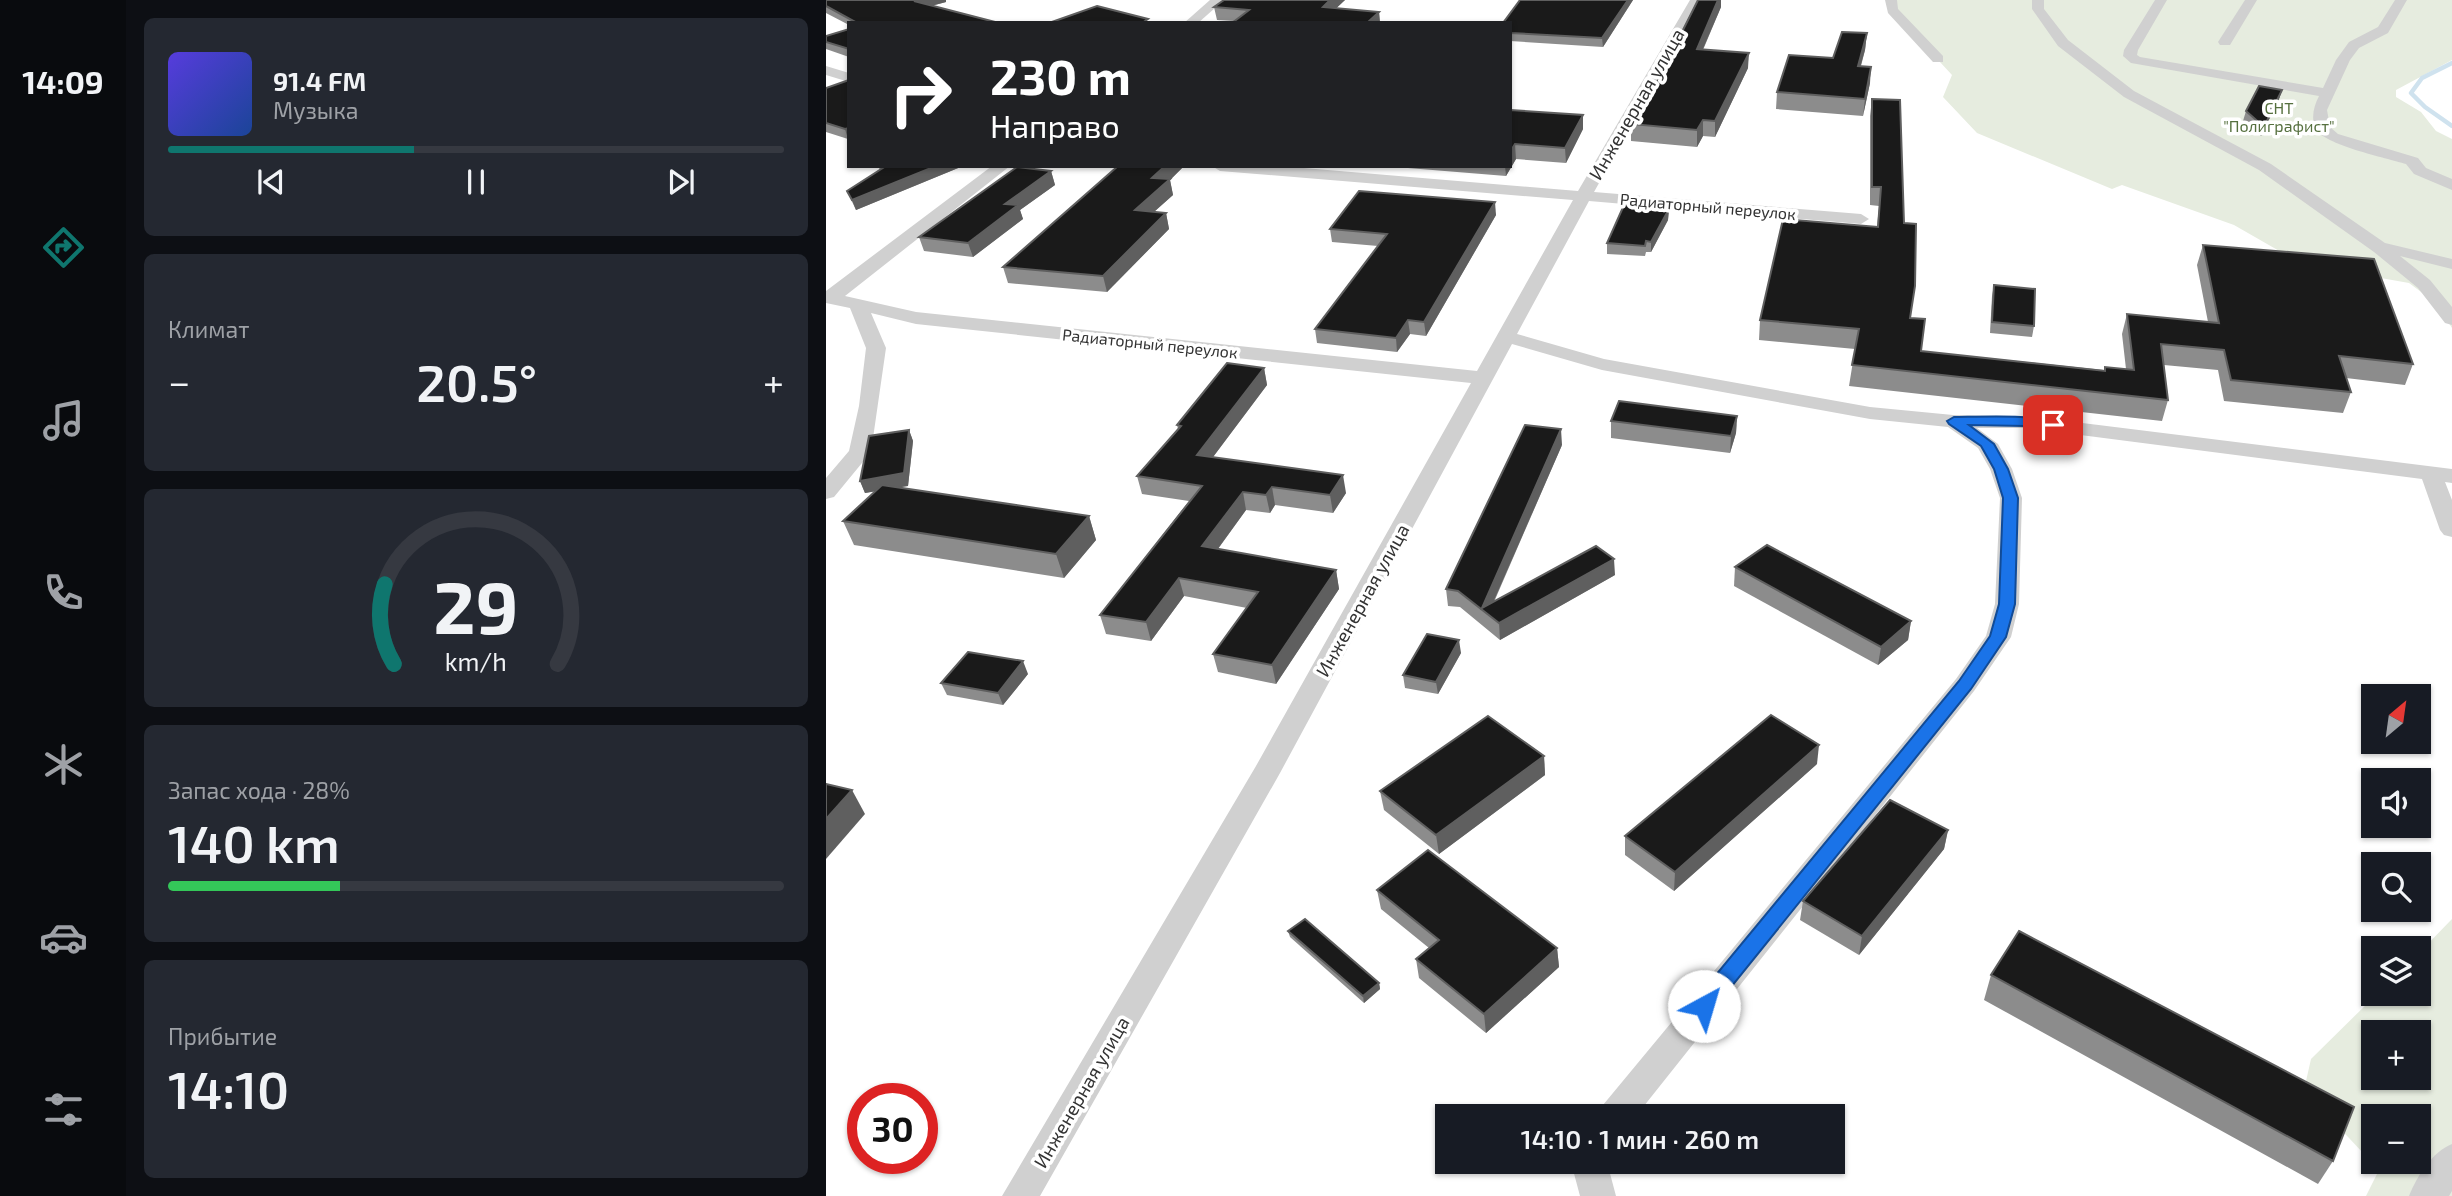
<!DOCTYPE html>
<html lang="ru">
<head>
<meta charset="utf-8">
<style>
  body { margin:0; font-family:"Exo 2",sans-serif; background:#242831; color:#f1f3f6; height:100vh; display:flex; flex-direction:column; font-size:26px; white-space:nowrap }
  * { box-sizing:border-box; margin:0 }
  p { font-size:23px; color:#9ea1a6 }
  .icon { flex:none; width:38px; height:38px; fill:none; stroke:currentColor; stroke-width:2; stroke-linecap:round; stroke-linejoin:round }
  .map { position:relative; flex:1; overflow:hidden }
  .drawer { display:flex; flex-direction:column; gap:18px; padding:18px; background:#0d0f14; width:700px }
  .drawer>* { flex:none }
  .guide { position:absolute; left:21px; top:21px; width:665px; height:147px; border-radius:0px; box-shadow:0 2px 5px #0004; background:#202124; color:#fff; overflow:hidden }
  .needle { width:46px; rotate:29deg }
  .controls { position:absolute; left:1535px; top:684px; display:grid; gap:14px }
  .controls a { display:grid; place-items:center; width:70px; height:70px; border-radius:0px; background:#171b24; box-shadow:0 2px 5px #0004; font-size:35px }
  .speed { position:absolute; left:21px; top:1083px; display:flex; gap:14px; font-size:35px; font-weight:700; text-align:center }
  .speed>* { display:grid; place-content:center; width:91px; height:91px; border-radius:50%; background:#171b24; box-shadow:0 2px 5px #0004; line-height:1 }
  .speed .limit { border:10px solid #d22; background:#fff; color:#111 }
  .pin { position:absolute; display:grid; place-items:center; width:60px; height:60px; color:#fff; margin:-30px; border-radius:14px; box-shadow:0 4px 10px #0006 }
  .me { position:absolute; width:77px; margin:-38px; rotate:39deg; stroke-linejoin:round; filter:drop-shadow(0 0 5px #0008) }
  .turn { display:flex; align-items:center; gap:24px; height:147px; padding:0 28px; font-size:32px }
  .turn .icon { width:91px; height:91px; stroke-width:2.5 }
  .turn b { display:block; font-size:49px; line-height:60px }
  .big { font-size:52px; font-weight:600; line-height:1.1 }
  .drawer .widget { flex:1; display:flex; flex-direction:column; justify-content:center; gap:10px; min-width:0; padding:0 24px; border-radius:10px; background:#242831 }
  .drawer .dial { align-items:center; gap:0 }
  .dial svg { height:182px; overflow:visible; fill:none; stroke:#363941; stroke-width:7; stroke-linecap:round; text-anchor:middle }
  .dial text { fill:#f1f3f6; stroke:none }
  .song { display:flex; align-items:center; gap:21px }
  .cover { width:84px; height:84px; border-radius:10px; background:linear-gradient(135deg,hsl(250 70% 55%),hsl(220 70% 35%)) }
  .played { height:7px; border-radius:4px; background:linear-gradient(90deg,#0f766e 40%,#363941 40%) }
  .keys { display:flex; justify-content:space-around; direction:ltr }
  .heat { display:flex; justify-content:space-between; align-items:center; font-size:38px; direction:ltr }
  .charge { height:10px; border-radius:5px; background:linear-gradient(90deg,#34c759 28%,#363941 0) }
  .trip { position:absolute; left:609px; top:1104px; width:410px; height:70px; border-radius:0px; background:#171b24; box-shadow:0 2px 5px #0004; font-weight:600; line-height:70px; text-align:center }
  main { display:flex; flex:1; min-height:0 }
  .tab-bar { display:flex; flex-direction:column; width:126px; justify-content:space-around; align-items:center; background:#090b0e; color:#9ea1a6 }
  .tab-bar .icon { width:49px; height:49px }
  .tab-bar .selected { color:#0f766e }
  .tab-bar b { font-size:32px; color:#f1f3f6 }
  .map>svg:first-child { display:block }
  .green { fill:#e6ecdf; fill-rule:evenodd }
  .lines { fill:none; stroke-linecap:round; stroke-linejoin:round }
  .stream { stroke:#cfe2ee; stroke-width:4.5 }
  .street { fill:#d0d0d0; fill-rule:evenodd }
  .wall { fill:#8c8c8c }
  .shaded-wall { fill:#5f5f5f }
  .building { fill:#1a1a1a; stroke:#5f5f5f; stroke-width:2 }
  .route { fill:#1a73e8; stroke:#114b97; stroke-width:2 }
  .labels { text-anchor:middle; dominant-baseline:central; stroke-width:7; stroke-linejoin:round; paint-order:stroke }
  .far-park-label { font-size:16px; fill:#56703f; stroke:#fff }
  .far-street-label { font-size:16px; fill:#333; stroke:#fff }
  .street-label { font-size:19px; fill:#333; stroke:#fff }
</style>
</head>
<body>
<main>
<nav class="tab-bar">
<b>14:09</b>
<svg class="icon selected" aria-label="directions" viewBox="0 0 24 24"><path d="M12 3l9 9-9 9-9-9zM9 14v-3h6M13 9l2 2-2 2"/></svg>
<svg class="icon" aria-label="music" viewBox="0 0 24 24"><path d="M9 18V5l10-2v13"/><circle cx="6" cy="18" r="3"/><circle cx="16" cy="16" r="3"/></svg>
<svg class="icon" aria-label="phone" viewBox="0 0 24 24"><path d="M5 4h4l2 5-3 2q2 4 5 5l2-3 5 2v4C11 20 4 13 5 4z"/></svg>
<svg class="icon" aria-label="climate" viewBox="0 0 24 24"><path d="M12 3v18M4 7l16 10M4 17L20 7"/></svg>
<svg class="icon" aria-label="car" viewBox="0 0 24 24"><path d="M5 17H2v-5l4-1 3-4h7l3 4 3 1v5h-3M9 17h6M6 11h13"/><circle cx="7" cy="17" r="2"/><circle cx="17" cy="17" r="2"/></svg>
<svg class="icon" aria-label="filters" viewBox="0 0 24 24"><path d="M4 7h16M4 17h16"/><circle cx="9" cy="7" r="2"/><circle cx="15" cy="17" r="2"/></svg>
</nav>
<section class="drawer">
<div class="widget">
<div class="song"><i class="cover"></i><div><b>91.4 FM</b><p>Музыка</p></div></div>
<div class="played"></div>
<div class="keys"><svg class="icon" aria-label="previous" viewBox="0 0 24 24"><path d="M18 5L8 12l10 7zM5 5v14"/></svg><svg class="icon" aria-label="pause" viewBox="0 0 24 24"><path d="M8 5v14M16 5v14"/></svg><svg class="icon" aria-label="next" viewBox="0 0 24 24"><path d="M6 5l10 7-10 7zM19 5v14"/></svg></div>
</div>
<div class="widget"><p>Климат</p>
<div class="heat"><a>−</a><b class="big">20.5°</b><a>+</a></div>
</div>
<div class="widget dial"><svg viewBox="0 0 100 80">
<path d="M14 69A42 42 0 1 1 86 69"/>
<path d="M14 69A42 42 0 0 1 10 34" stroke="#0f766e"/>
<text x="50" y="56" font-size="32" font-weight="700">29</text>
<text x="50" y="72" font-size="11">km/h</text>
</svg></div>
<div class="widget"><p>Запас хода · 28%</p><b class="big">140 km</b><div class="charge"></div></div>
<div class="widget"><p>Прибытие</p><b class="big">14:10</b></div>
</section>
<div class="map">
<svg width="1626" height="1196" viewBox="0 0 1626 1196">
  <rect width="100%" height="100%" fill="#fff"/>
  <g class="green">
    <polygon points="1062,0 1626,0 1626,60 1570,90 1570,97 1595,112 1610,131 1626,139 1626,328 1610,303 1583,283 1476,264 1408,225 1296,185 1286,189 1151,133 1117,97 1126,75 1064,8"/>
    <path d="M1626,919V1196H1540L1553,1170L1478,1090L1485,1059L1551,994H1592L1593,953ZM1547,1032H1592V1078H1547ZM1547,1116H1592V1162H1547Z"/>
  </g>
  <g class="lines">
    <polyline class="stream" points="1626,63 1596,78 1585,93 1599,107 1626,126"/>
    <g class="street">
      <polygon points="384,0 398,0 372,23 358,23"/>
      <polygon points="864,0 876,0 768,192 1035,214 1043,219 1035,224 763,201 691,334 778,359 1044,407 1127,415 1200,416 1626,469 1626,483 1619,482 1626,500 1626,537 1618,535 1614,530 1596,479 1200,428 1151,428 1172,444 1186,469 1196,498 1193,604 1185,637 1148,691 810,1116 772,1116 777,1105 1130,679 1160,636 1169,604 1174,498 1164,469 1152,448 1122,427 1044,419 776,370 686,344 454,773 214,1196 176,1196 430,766 645,383 90,324 45,313 60,348 45,452 8,497 0,499 0,478 23,451 33,406 40,348 24,308 0,303 0,291 166,166 184,166 19,296 90,312 651,371 747,200 394,171 386,166 454,166 752,191"/>
      <polygon points="1059,0 1071,0 1072,9 1117,56 1117,62 1107,62 1062,13"/>
      <polygon points="1206,0 1218,0 1218,9 1242,40 1308,91 1445,164 1559,243 1626,259 1626,269 1574,256 1604,280 1626,307 1626,325 1619,323 1592,288 1548,252 1433,170 1298,97 1232,46 1206,9"/>
      <path d="M1329,0H1341L1312,50L1311,55L1314,57L1497,88L1510,60L1523,42L1552,27L1569,0H1581L1562,33L1533,48L1524,60L1501,110L1504,127L1512,134L1592,158L1600,168L1626,179V190L1588,174L1580,164C1561,158 1497,145 1489,128C1485,116 1488,106 1493,96L1305,63L1297,56L1298,50Z"/>
      <polygon points="1419,0 1431,0 1404,45 1394,45 1392,42"/>
      <polygon points="0,66 23,73 23,82 0,75"/>
      <path d="M1626,1144V1191L1623,1196H1583C1591,1176 1606,1152 1626,1144Z"/>
      <polygon points="748,1162 784,1162 782,1166 790,1196 754,1196 746,1166"/>
    </g>
  </g>
  <g class="wall">
    <polygon points="0,0 120,2 105,6 173,23 23,23 23,25 0,13"/>
    <polygon points="519,0 510,8 553,12 554,23 406,23 408,21 391,20 388,7"/>
    <polygon points="694,0 807,0 777,47 684,41 684,23"/>
    <polygon points="872,0 895,0 895,7 877,50 922,68 889,137 877,136 871,147 805,141 805,124 831,82 831,77"/>
    <polygon points="23,29 23,57 0,49 0,36"/>
    <polygon points="1041,33 1039,50 1035,66 1044,83 1037,116 950,109 951,92 1007,58"/>
    <polygon points="23,80 23,139 22,139 0,132 0,88"/>
    <polygon points="1456,90 1453,99 1435,136 1417,121 1420,111"/>
    <polygon points="1046,99 1078,223 1084,318 1095,351 1278,370 1279,367 1300,369 1296,334 1301,314 1382,322 1371,265 1377,245 1587,364 1579,385 1520,378 1525,392 1517,413 1398,401 1392,370 1338,365 1342,400 1336,421 1023,386 1029,349 933,340 934,320 1051,227 1053,206 1044,205 1044,116"/>
    <polygon points="684,110 757,129 740,163 690,159 680,176 582,168 582,166 684,166"/>
    <polygon points="52,166 137,166 30,210 21,191 54,170"/>
    <polygon points="292,166 358,166 344,180 347,195 328,212 340,213 343,229 281,292 182,283 177,267"/>
    <polygon points="225,171 229,185 194,210 197,219 147,257 98,251 93,237"/>
    <polygon points="843,209 842,220 825,252 820,252 819,256 781,254 781,243"/>
    <polygon points="670,215 600,336 584,334 571,352 491,343 489,329 552,246 506,242 504,229"/>
    <polygon points="1168,285 1208,326 1206,337 1164,333 1166,296"/>
    <polygon points="438,368 441,385 387,457 520,493 507,513 449,505 444,513 420,510 392,549 510,570 513,589 450,684 392,672 387,654 421,608 358,596 325,641 280,634 274,615 363,501 316,494 311,476 352,429 351,425"/>
    <polygon points="911,416 910,433 904,453 785,438 785,421"/>
    <polygon points="83,430 87,441 82,486 71,487 263,516 270,540 238,578 28,545 17,521 50,491 39,493 34,481"/>
    <polygon points="736,445 668,602 789,575 674,640 634,607 622,606 620,589"/>
    <polygon points="909,567 1085,621 1082,640 1052,665 908,586"/>
    <polygon points="635,653 612,694 579,688 577,675"/>
    <polygon points="202,674 177,705 121,695 115,683"/>
    <polygon points="718,756 719,775 613,854 558,810 554,791"/>
    <polygon points="991,764 848,891 799,855 799,836"/>
    <polygon points="1122,830 1118,849 1033,955 974,920 977,901"/>
    <polygon points="551,890 731,948 733,967 660,1033 593,978 590,959 603,948 555,909"/>
    <polygon points="462,931 553,983 554,989 538,1003 464,937"/>
    <polygon points="1165,975 1507,1161 1492,1184 1158,1000"/>
  </g>
  <g class="shaded-wall">
    <polygon points="93,0 120,0 120,2 90,10 88,1"/>
    <polygon points="504,0 519,0 498,20 497,7"/>
    <polygon points="802,0 807,0 777,47 776,38"/>
    <polygon points="892,0 895,0 895,7 870,65 871,49"/>
    <polygon points="553,12 554,23 541,23"/>
    <polygon points="1041,33 1039,50 1030,82 1032,66"/>
    <polygon points="923,53 922,68 889,137 889,121"/>
    <polygon points="1045,67 1044,83 1037,116 1039,99"/>
    <polygon points="1456,90 1453,99 1435,136 1438,127"/>
    <polygon points="757,115 757,129 740,163 739,148"/>
    <polygon points="877,120 877,136 871,147 871,130"/>
    <polygon points="23,128 23,139 22,139 19,129"/>
    <polygon points="689,144 690,159 680,176 679,166 684,166 684,152"/>
    <polygon points="110,166 137,166 30,210 26,200"/>
    <polygon points="339,166 358,166 344,180 347,195 312,226 309,210 326,178"/>
    <polygon points="225,171 229,185 194,210 197,219 147,257 142,243 179,204"/>
    <polygon points="669,202 670,215 600,336 598,322"/>
    <polygon points="843,209 842,220 825,252 825,242"/>
    <polygon points="340,213 343,229 281,292 277,276"/>
    <polygon points="582,320 584,334 571,352 570,338"/>
    <polygon points="438,368 441,385 375,473 371,455"/>
    <polygon points="911,416 910,433 904,453 905,436"/>
    <polygon points="735,429 736,445 662,614 656,608"/>
    <polygon points="83,430 87,441 82,486 39,493 34,481"/>
    <polygon points="517,475 520,493 507,513 504,495"/>
    <polygon points="446,487 449,505 444,513 440,495"/>
    <polygon points="417,492 420,510 380,565 376,546"/>
    <polygon points="263,516 270,540 238,578 230,554"/>
    <polygon points="788,559 789,575 674,640 673,623"/>
    <polygon points="510,570 513,589 450,684 446,665"/>
    <polygon points="353,578 358,596 325,641 320,622"/>
    <polygon points="1085,621 1082,640 1052,665 1055,647"/>
    <polygon points="633,640 635,653 612,694 610,682"/>
    <polygon points="197,661 202,674 177,705 172,693"/>
    <polygon points="993,745 991,764 848,891 849,872"/>
    <polygon points="718,756 719,775 613,854 610,835"/>
    <polygon points="26,790 39,814 0,859 0,819"/>
    <polygon points="1122,830 1118,849 1033,955 1036,936"/>
    <polygon points="731,948 733,967 660,1033 658,1014"/>
    <polygon points="553,983 554,989 538,1003 537,996"/>
  </g>
  <g class="building">
    <polygon points="0,0 93,0 88,1 173,23 31,23 0,6"/>
    <polygon points="398,0 504,0 497,7 553,12 541,23 406,23 423,10 388,7"/>
    <polygon points="694,0 802,0 776,38 684,33 684,23 677,23"/>
    <polygon points="872,0 892,0 871,49 923,53 889,121 877,120 871,130 805,124 834,77 831,77 847,42 857,30"/>
    <polygon points="271,6 322,19 316,23 223,23"/>
    <polygon points="23,29 23,49 0,42 0,36"/>
    <polygon points="1016,32 1041,33 1032,66 1045,67 1039,99 951,92 963,55 1007,58"/>
    <polygon points="23,80 23,128 19,129 0,123 0,88"/>
    <polygon points="1433,86 1456,90 1438,127 1420,111"/>
    <polygon points="1046,99 1074,100 1078,223 1090,224 1089,286 1084,318 1099,319 1095,351 1279,371 1279,367 1308,370 1301,314 1393,323 1377,245 1548,259 1587,364 1513,356 1525,392 1405,380 1398,350 1335,344 1342,400 1026,365 1033,329 934,320 957,219 1052,227 1055,187 1046,187"/>
    <polygon points="684,110 757,115 739,148 689,144 684,152"/>
    <polygon points="60,166 110,166 26,200 21,191"/>
    <polygon points="292,166 339,166 326,178 344,179 309,210 340,213 277,276 177,267"/>
    <polygon points="191,167 225,171 179,204 192,205 142,243 93,237"/>
    <polygon points="533,191 669,202 598,322 582,320 570,338 489,329 561,234 504,229"/>
    <polygon points="798,205 843,209 825,242 820,241 819,246 781,243"/>
    <polygon points="1168,285 1209,289 1208,326 1166,322"/>
    <polygon points="401,363 438,368 371,455 517,475 504,495 446,487 440,495 417,492 376,546 510,570 446,665 387,654 432,592 353,578 320,622 274,615 376,486 311,476 355,426 351,425"/>
    <polygon points="793,401 911,416 905,436 785,421"/>
    <polygon points="699,425 735,429 656,608 770,546 788,559 673,623 632,591 620,589"/>
    <polygon points="83,430 78,473 34,481 43,436"/>
    <polygon points="56,485 263,516 230,554 17,521"/>
    <polygon points="941,545 1085,621 1055,647 909,567"/>
    <polygon points="601,634 633,640 610,682 577,675"/>
    <polygon points="142,652 197,661 172,693 115,683"/>
    <polygon points="945,715 993,745 849,872 799,836"/>
    <polygon points="662,716 718,756 610,835 554,791"/>
    <polygon points="0,784 26,790 0,819"/>
    <polygon points="1064,800 1122,830 1036,936 977,901"/>
    <polygon points="602,850 731,948 658,1014 590,959 613,940 551,890"/>
    <polygon points="479,919 553,983 537,996 462,931"/>
    <polygon points="1193,931 1528,1107 1507,1161 1165,975"/>
  </g>
  <path class="route" d="M1128,417C1149,417 1220,413 1234,425L1227,429L1200,426L1143,425L1168,444L1182,469L1192,498L1189,604L1180,637L1145,689L885,1012L878,1015L870,1012L867,1006L870,999L1133,681L1164,636L1173,604L1177,498L1168,469L1155,446L1123,424L1121,421Z"/>
  <g class="labels">
    <g class="far-park-label">
      <text x="1453" y="107">СНТ<tspan x="1453" dy="18">"Полиграфист"</tspan></text>
    </g>
    <g class="far-street-label">
      <text transform="translate(882 206) rotate(5)">Радиаторный переулок</text>
      <text transform="translate(324 343) rotate(6)">Радиаторный переулок</text>
    </g>
    <g class="street-label">
      <text transform="translate(810 104) rotate(-60)">Инженерная улица</text>
      <text transform="translate(536 600) rotate(-61)">Инженерная улица</text>
      <text transform="translate(255 1092) rotate(-60)">Инженерная улица</text>
    </g>
  </g>
</svg>
<div class="controls">
<a><svg class="needle" viewBox="-14 -14 28 28"><path d="M0-13l5 13h-10z" fill="#e53935"/><path d="M0 13l5-13h-10z" fill="#9ea1a6"/></svg></a>
<a><svg class="icon" aria-label="sound" viewBox="0 0 24 24"><path d="M4 9h4l5-4v14l-5-4H4zM17 9q2 3 0 6"/></svg></a>
<a><svg class="icon" aria-label="search" viewBox="0 0 24 24"><circle cx="10" cy="10" r="6"/><path d="M15 15l6 6"/></svg></a>
<a><svg class="icon" aria-label="layers" viewBox="0 0 24 24"><path d="M12 4l9 5-9 5-9-5zM3 14l9 5 9-5"/></svg></a>
<a>+</a>
<a>−</a>
</div>
<div class="speed"><div class="limit">30</div></div>
<div class="pin" style="left:1227px;top:425px;background:#d93025"><svg class="icon" aria-label="arrive" viewBox="0 0 24 24"><path d="M6 21V4h12l-3 4 3 4H6"/></svg></div>
<svg class="me" style="left:878px;top:1006px" viewBox="-20 -20 40 40"><circle r="19" fill="#fff"/><path d="M0-13L10 11 0 6-10 11z" fill="#1a73e8"/></svg>
<div class="trip">14:10 · 1 мин · 260 m</div>
<div class="guide">
<div class="turn"><svg class="icon" aria-label="right" viewBox="0 0 24 24"><path d="M7 20v-9h11M14 6l5 5-5 5"/></svg><div><b>230 m</b>Направо</div></div>
</div>
</div>
</main>
</body>
</html>
